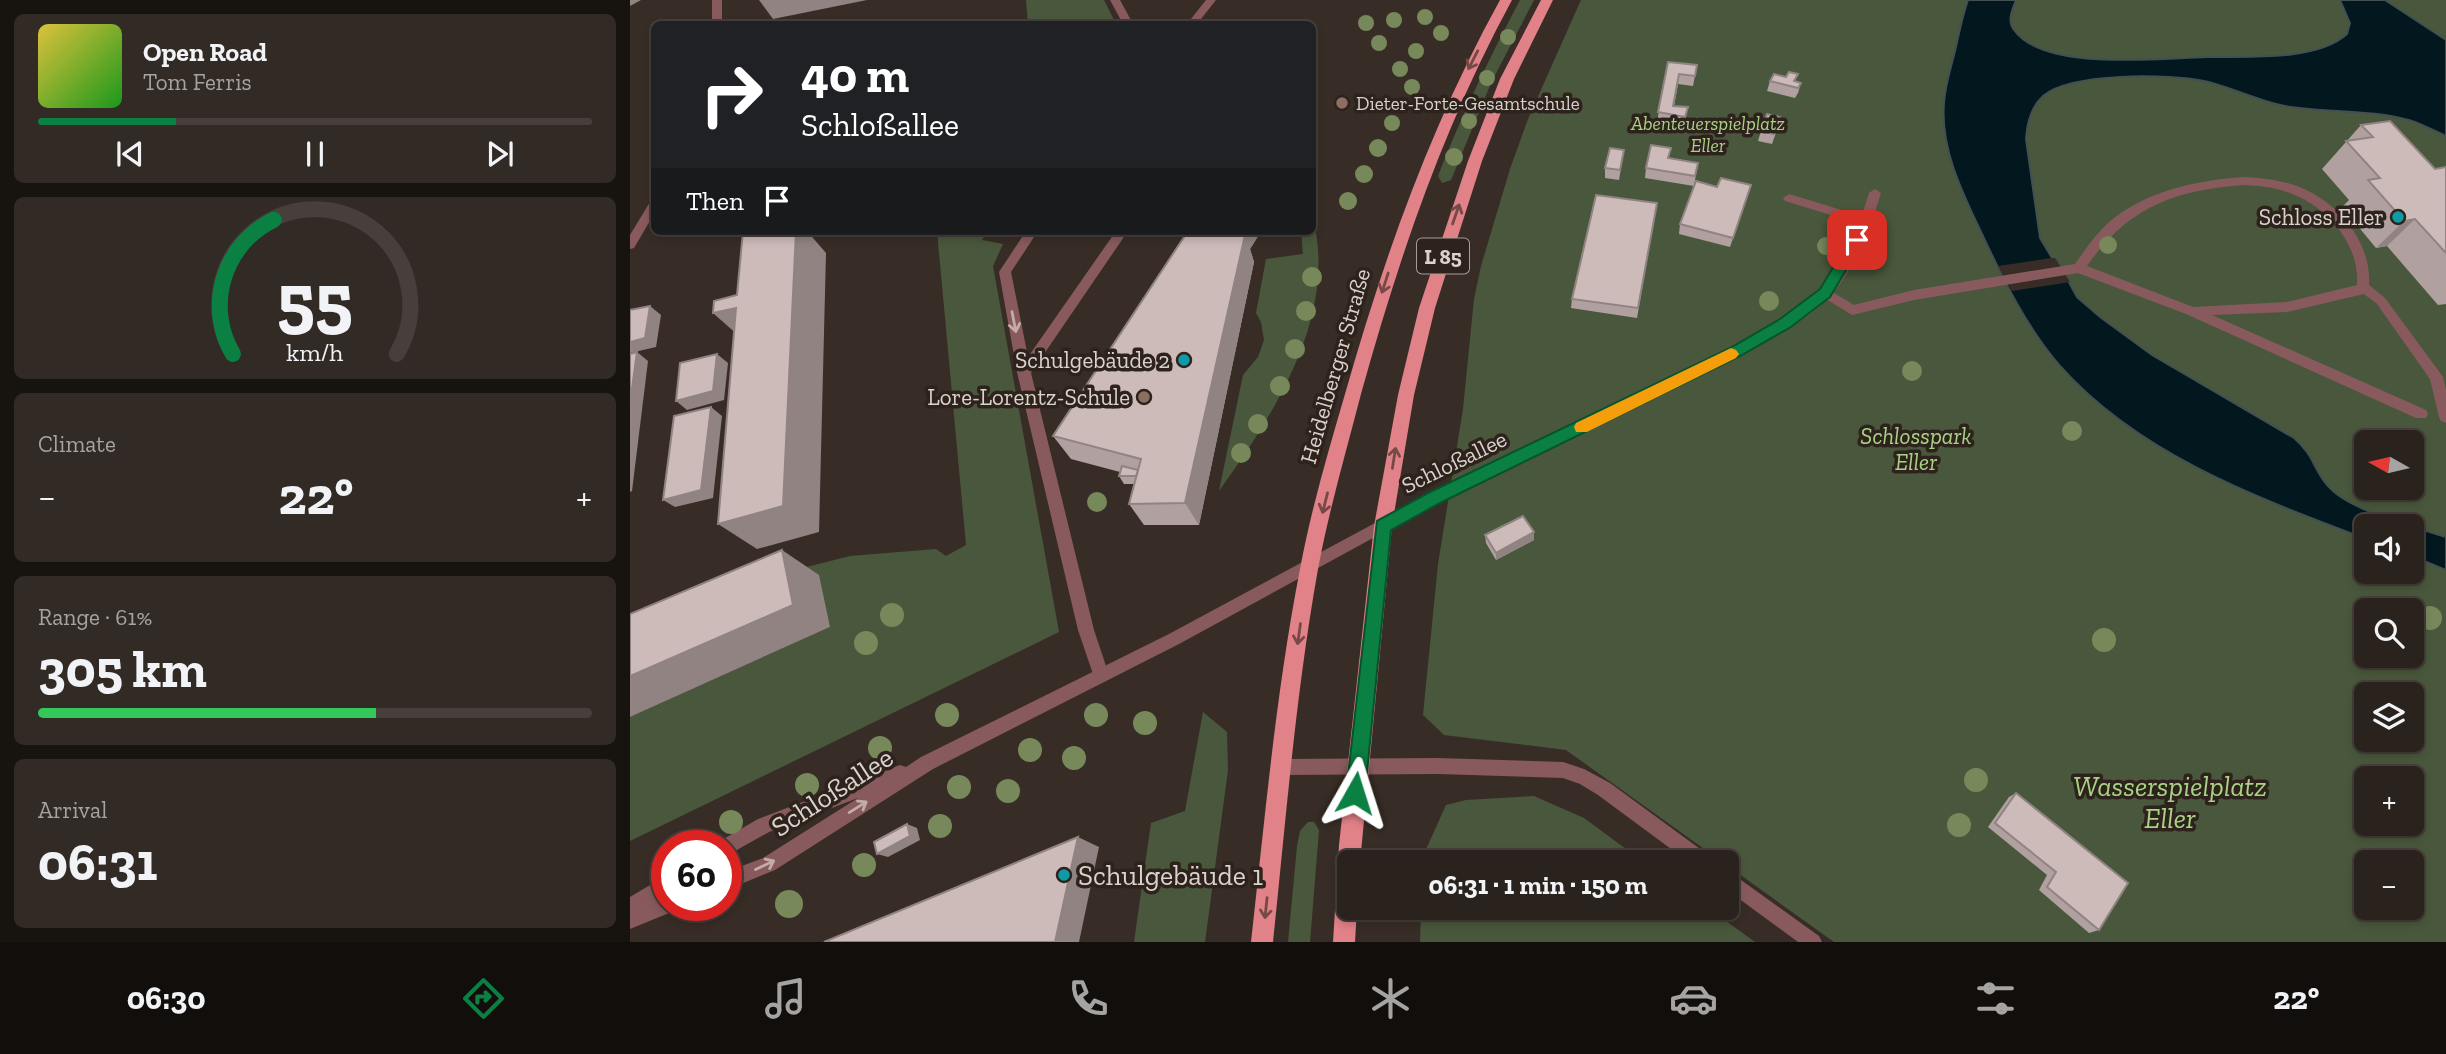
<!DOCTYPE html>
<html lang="en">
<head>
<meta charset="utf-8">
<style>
  body { margin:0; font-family:"Zilla Slab",serif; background:#322a25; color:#f1f3f6; height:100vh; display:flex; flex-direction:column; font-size:26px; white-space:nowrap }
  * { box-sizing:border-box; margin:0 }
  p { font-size:23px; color:#a5a4a3 }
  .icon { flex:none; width:38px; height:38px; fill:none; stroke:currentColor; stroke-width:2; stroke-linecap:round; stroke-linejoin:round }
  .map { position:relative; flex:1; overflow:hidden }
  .drawer { display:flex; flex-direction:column; gap:14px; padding:14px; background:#17130f; width:630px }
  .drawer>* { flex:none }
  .guide { position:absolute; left:21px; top:21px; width:665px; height:214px; border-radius:10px; box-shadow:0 4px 10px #0003,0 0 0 2px #463f3b; background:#202124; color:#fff; overflow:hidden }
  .needle { width:46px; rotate:278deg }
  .controls { position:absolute; left:1724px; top:430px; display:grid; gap:14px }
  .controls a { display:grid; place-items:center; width:70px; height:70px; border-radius:10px; background:#2a221c; box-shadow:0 4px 10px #0003,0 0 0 2px #463f3b; font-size:35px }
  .speed { position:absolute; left:21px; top:830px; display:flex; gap:14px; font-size:35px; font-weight:700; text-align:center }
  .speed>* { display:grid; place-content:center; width:91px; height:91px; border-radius:50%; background:#2a221c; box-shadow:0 4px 10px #0003,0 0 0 2px #463f3b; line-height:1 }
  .speed .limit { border:10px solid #d22; background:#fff; color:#111 }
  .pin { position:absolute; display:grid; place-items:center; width:60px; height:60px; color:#fff; margin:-30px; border-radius:14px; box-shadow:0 4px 10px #0006 }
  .me { position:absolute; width:77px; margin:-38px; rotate:6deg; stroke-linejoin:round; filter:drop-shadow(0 0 5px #0008) }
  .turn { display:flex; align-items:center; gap:24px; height:147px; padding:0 35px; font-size:32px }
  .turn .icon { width:91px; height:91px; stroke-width:2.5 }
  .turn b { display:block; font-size:49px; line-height:60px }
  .then { display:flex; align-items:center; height:66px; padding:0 35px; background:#0003; gap:14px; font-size:26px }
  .big { font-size:52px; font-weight:800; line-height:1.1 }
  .drawer .tile { flex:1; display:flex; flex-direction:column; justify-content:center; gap:10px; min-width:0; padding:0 24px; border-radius:10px; background:#322a25 }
  .drawer .dial { align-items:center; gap:0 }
  .dial svg { height:182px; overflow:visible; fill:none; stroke:#463f3b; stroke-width:7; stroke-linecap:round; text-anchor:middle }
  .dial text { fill:#f1f3f6; stroke:none }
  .song { display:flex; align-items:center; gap:21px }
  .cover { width:84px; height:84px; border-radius:10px; background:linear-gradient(135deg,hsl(50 70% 55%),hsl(120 70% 35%)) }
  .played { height:7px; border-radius:4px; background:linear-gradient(90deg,#0b8043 25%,#463f3b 25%) }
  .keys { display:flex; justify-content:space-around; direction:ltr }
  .heat { display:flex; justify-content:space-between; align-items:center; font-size:38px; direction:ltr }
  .charge { height:10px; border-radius:5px; background:linear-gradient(90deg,#34c759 61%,#463f3b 0) }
  .trip { position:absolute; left:707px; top:850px; width:402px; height:70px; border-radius:10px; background:#2a221c; box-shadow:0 4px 10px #0003,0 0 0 2px #463f3b; font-weight:800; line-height:70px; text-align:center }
  .tab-bar { display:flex; height:112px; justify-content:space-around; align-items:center; background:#110e0b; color:#a5a4a3 }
  .tab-bar .icon { width:49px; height:49px }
  .tab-bar .current { color:#0b8043 }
  .tab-bar b { font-size:32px; color:#f1f3f6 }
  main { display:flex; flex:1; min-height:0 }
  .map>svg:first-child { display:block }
  .green { fill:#49583c; fill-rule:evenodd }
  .water { fill:#02181e; stroke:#425052; stroke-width:2 }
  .pier { fill:#382d26 }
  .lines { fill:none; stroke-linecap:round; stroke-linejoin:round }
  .service { fill:#895a5d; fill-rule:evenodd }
  .minor { fill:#895a5d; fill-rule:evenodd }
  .primary { fill:#e18188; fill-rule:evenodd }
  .tree { fill:#77885b }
  .wall { fill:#b0a1a0 }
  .shaded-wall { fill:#908382 }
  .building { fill:#cdbbba; stroke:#908382; stroke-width:2 }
  .oneway { stroke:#764947 }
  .oneway2 { stroke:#c1aeab }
  .route { fill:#0b8043; stroke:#07532c; stroke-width:2 }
  .slow { fill:#f59e0b }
  .education-dot { fill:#8d6e63; stroke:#2e231c; stroke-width:2.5 }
  .culture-dot { fill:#0f9aa8; stroke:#2e231c; stroke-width:2.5 }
  .labels { text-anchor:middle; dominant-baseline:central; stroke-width:7; stroke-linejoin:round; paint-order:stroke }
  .far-poi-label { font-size:19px; fill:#d9d2cd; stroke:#2e231c; text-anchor:start }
  .far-park-label { font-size:19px; font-style:italic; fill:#aad286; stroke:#2e231c }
  .shield { fill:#2e231c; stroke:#a69e98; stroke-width:2 }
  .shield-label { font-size:21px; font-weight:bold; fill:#d9d2cd }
  .poi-label { font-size:23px; fill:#d9d2cd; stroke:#2e231c; text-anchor:end }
  .street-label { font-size:23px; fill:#d9d2cd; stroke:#2e231c }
  .park-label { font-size:23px; font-style:italic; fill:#aad286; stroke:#2e231c }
  .near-park-label { font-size:28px; font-style:italic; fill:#aad286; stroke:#2e231c }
  .near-street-label { font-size:28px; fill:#d9d2cd; stroke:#2e231c }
  .near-poi-label { font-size:28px; fill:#d9d2cd; stroke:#2e231c; text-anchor:start }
</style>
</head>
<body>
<main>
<section class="drawer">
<div class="tile">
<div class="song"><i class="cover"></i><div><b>Open Road</b><p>Tom Ferris</p></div></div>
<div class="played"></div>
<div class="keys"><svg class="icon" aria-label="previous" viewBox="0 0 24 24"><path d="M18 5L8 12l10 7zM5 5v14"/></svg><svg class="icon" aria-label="pause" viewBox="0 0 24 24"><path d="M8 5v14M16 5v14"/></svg><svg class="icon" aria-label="next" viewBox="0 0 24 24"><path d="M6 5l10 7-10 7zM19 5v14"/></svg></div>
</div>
<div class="tile dial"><svg viewBox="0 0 100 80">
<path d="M14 69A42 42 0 1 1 86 69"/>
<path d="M14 69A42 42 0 0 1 32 10" stroke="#0b8043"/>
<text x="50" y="56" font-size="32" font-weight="700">55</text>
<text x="50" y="72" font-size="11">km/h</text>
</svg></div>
<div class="tile"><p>Climate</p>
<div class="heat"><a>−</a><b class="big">22°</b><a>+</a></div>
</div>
<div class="tile"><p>Range · 61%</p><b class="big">305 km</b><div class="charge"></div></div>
<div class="tile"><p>Arrival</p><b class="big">06:31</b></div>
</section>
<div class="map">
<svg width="1816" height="942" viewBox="0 0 1816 942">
  <rect width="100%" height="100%" fill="#382d26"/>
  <g class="green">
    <polygon points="396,0 474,0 486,24 398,24"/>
    <path d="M890,0H904L861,83L821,180L812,183L808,176C831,116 860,57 890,0Z"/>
    <path d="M951,0H1816V942H1204L936,750L814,735L793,715L808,564L833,409L844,299L851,266L880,169L898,119ZM1736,443H1782V488H1736ZM1736,527H1782V572H1736ZM1736,611H1782V656H1736ZM1736,695H1782V740H1736ZM1736,779H1782V824H1736ZM1736,863H1782V908H1736Z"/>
    <path d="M683,219C708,316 643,416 589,491L613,375L628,357L634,340L631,322L626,313L636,259L673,254L671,231H682Z"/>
    <polygon points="307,231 358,231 352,240 373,244 363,266 429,632 0,841 0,717 200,627 157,572 220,556 306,549 316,556 336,545"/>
    <polygon points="573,712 597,732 598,770 575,942 504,942 521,823 555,811"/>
    <polygon points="904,796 954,818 1015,863 793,863 793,856 816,805 836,800"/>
    <polygon points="678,822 684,822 689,830 680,942 658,942 667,846 670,831"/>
    <polygon points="791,908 1078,908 1125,942 790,942"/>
  </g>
  <path class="water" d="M1338,0H1386C1382,10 1377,21 1384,30C1414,72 1530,58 1576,57C1614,56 1686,62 1717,34L1720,23L1710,0H1755L1816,40V136C1805,131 1793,125 1782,121C1741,109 1697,113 1655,106C1628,101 1601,87 1574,81C1540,74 1440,72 1413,96C1401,107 1397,123 1396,139L1410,238L1422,258L1427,260L1447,297L1470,317L1522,355L1664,438C1684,455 1683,469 1698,486C1717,510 1786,527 1816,537V570L1782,556V527H1736V539C1628,498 1509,455 1430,366C1397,328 1373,279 1352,234C1333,194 1310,149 1314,103C1315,85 1321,68 1325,51C1329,34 1332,17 1338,0Z"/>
  <polygon class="pier" points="1422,258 1425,258 1440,282 1382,291 1368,266"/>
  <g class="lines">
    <g class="service">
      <polygon points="480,0 490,0 503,24 493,24"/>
      <polygon points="576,0 586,0 567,24 557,24"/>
      <path d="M1615,177C1632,178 1648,180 1664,185C1705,199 1742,240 1739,285L1755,298L1813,377L1816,390V423L1811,421L1809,417L1800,379L1747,304L1734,294L1657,312L1582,315L1796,410L1798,414L1796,418H1786L1556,314L1448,273L1284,300L1222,315L1191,296L1189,293L1191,290H1199L1224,305L1284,290L1445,264C1454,252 1462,239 1472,229C1508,192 1566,180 1615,177ZM1615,185C1629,186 1643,187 1657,192C1696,205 1730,243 1727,285L1657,302L1563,307L1457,266C1498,207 1544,190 1615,185Z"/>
      <polygon points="1159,194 1241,219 1243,222 1237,226 1155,201 1153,198"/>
      <polygon points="396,231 408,231 381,272 398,357 486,231 498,231 401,373 464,630 479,675 477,680 471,683 465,680 448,630 387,372 369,272"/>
    </g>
    <g class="minor">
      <rect x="82" y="0" width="10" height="24"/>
      <path d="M1245,189L1251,193C1239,233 1221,279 1189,307C1165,327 1137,341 1110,356L809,502L549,644L303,769L145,870L96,890V872L133,858L228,798L139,832L96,856V845H88L90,841L128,819L270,765L276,767L291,757L539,634L799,494L1100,348C1181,304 1211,285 1239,193Z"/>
      <polygon points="24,201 24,214 4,248 0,249 0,235 20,202"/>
      <polygon points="808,758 933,762 954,769 980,783 1081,857 1084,863 1060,863 968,795 950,784 933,778 808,774 652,775 646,773 644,767 646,761 652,759"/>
      <polygon points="1097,870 1189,936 1192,942 1168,942 1097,890"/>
      <polygon points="37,875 37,894 26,901 37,897 37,905 47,905 44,911 0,929 0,897"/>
    </g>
    <g class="primary">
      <path d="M870,0H882C814,125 769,257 731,394C716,452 699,510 688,569C666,692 656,818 643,942H621C635,817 646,692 670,569C681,510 698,452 715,394C754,257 801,125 870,0Z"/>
      <polygon points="911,0 923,0 884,79 852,161 805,308 784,395 762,526 730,863 719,863 719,908 727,908 725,942 703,942 709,845 744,526 768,395 789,308 838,161 870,79"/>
    </g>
  </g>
  <g class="tree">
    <circle cx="795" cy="17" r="8"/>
    <circle cx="764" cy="20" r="8"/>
    <circle cx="736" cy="23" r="8"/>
    <circle cx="811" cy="33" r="8"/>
    <circle cx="878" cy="37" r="8"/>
    <circle cx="749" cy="43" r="8"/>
    <circle cx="786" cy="51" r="8"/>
    <circle cx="770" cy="69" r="8"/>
    <circle cx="857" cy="78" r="8"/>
    <circle cx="782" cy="87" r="8"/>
    <circle cx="839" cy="121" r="8"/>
    <circle cx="762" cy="123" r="8"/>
    <circle cx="748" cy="148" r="9"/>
    <circle cx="824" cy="157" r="9"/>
    <circle cx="734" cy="174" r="9"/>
    <circle cx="718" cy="201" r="9"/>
    <circle cx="1478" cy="245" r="9"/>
    <circle cx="1196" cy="246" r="9"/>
    <circle cx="682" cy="277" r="10"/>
    <circle cx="1139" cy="301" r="10"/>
    <circle cx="676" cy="311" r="10"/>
    <circle cx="665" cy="349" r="10"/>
    <circle cx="1282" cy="371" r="10"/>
    <circle cx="650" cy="386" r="10"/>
    <circle cx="628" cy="424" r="10"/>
    <circle cx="1442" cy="431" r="10"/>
    <circle cx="611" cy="453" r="10"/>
    <circle cx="467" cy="502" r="10"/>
    <circle cx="262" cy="615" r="12"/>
    <circle cx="1800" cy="618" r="12"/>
    <circle cx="1474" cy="640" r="12"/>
    <circle cx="236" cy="643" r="12"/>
    <circle cx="317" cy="715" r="12"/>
    <circle cx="466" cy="715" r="12"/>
    <circle cx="515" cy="723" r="12"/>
    <circle cx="250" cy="748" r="12"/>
    <circle cx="400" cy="750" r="12"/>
    <circle cx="444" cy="758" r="12"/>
    <circle cx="1346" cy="780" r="12"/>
    <circle cx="177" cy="785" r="12"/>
    <circle cx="329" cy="787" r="12"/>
    <circle cx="378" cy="791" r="12"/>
    <circle cx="101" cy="822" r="12"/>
    <circle cx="1329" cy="825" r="12"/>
    <circle cx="310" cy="826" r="12"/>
    <circle cx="234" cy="865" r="12"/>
    <circle cx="159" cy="904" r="14"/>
  </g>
  <g class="wall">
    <polygon points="1038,62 1067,65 1063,86 1048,84 1044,106 1058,107 1054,127 1027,122"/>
    <polygon points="1140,81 1166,81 1171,83 1168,93 1165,98 1137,91"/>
    <polygon points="1731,125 1805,169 1816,167 1816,304 1808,305 1757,246 1746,248 1712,207 1719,200 1692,169"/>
    <polygon points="1148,127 1142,144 1128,141 1131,131"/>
    <polygon points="994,150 989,180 975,178 975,168"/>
    <polygon points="1039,158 1068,163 1064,186 1015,178 1016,168"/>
    <polygon points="1121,185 1100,247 1049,234 1050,224 1087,187"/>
    <polygon points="1027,203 1007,318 941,308 942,299"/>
    <polygon points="630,233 620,249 624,262 569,525 514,525 499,504 504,484 494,484 489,476 490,472 441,459 423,436"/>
    <polygon points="855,535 904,540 866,560 856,543"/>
    <polygon points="1386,793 1469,930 1459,933 1409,890 1417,875 1358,827 1379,797"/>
  </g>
  <g class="shaded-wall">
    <polygon points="0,0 11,0 0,6"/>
    <polygon points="129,0 237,0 143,19"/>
    <polygon points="1785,219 1757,246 1746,248 1774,221"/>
    <polygon points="166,231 177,231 196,253 189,532 127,549 88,524"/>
    <polygon points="605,231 629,231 630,233 620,249 624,262 569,525 555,503"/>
    <polygon points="20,306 31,315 26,347 0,353 0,342"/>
    <polygon points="106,308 118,344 83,313"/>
    <polygon points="7,352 18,361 2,491 0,492 0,403"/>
    <polygon points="87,354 98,363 94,400 57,410 46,401"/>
    <polygon points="81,407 92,416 83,498 45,507 33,500"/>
    <polygon points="904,532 904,540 866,560 866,553"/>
    <polygon points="152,550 189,575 200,627 0,717 0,676"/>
    <polygon points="277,824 287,828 290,840 258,857 247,854"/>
    <polygon points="448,837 469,847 449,942 425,942"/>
  </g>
  <g class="building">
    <polygon points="1038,62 1067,65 1065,76 1049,74 1043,106 1058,107 1055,117 1028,112"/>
    <polygon points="1159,72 1168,74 1164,81 1171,83 1168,88 1140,81 1144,74 1156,77"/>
    <polygon points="1137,114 1150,117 1144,134 1131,131"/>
    <polygon points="1760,121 1805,169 1816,167 1816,253 1785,219 1774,221 1738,180 1750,178 1716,141 1743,137 1731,125"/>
    <polygon points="1021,145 1041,148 1038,158 1068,163 1065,176 1016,168"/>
    <polygon points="980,148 994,150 990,170 975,168"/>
    <polygon points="1091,178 1121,185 1103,238 1050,224 1066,181 1087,187"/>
    <polygon points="966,195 1027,203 1008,308 942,299"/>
    <polygon points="113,231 166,231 153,506 88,524 106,308 83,313 84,301 107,295"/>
    <polygon points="558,231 605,231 604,232 615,235 555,503 499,504 511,459 423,436"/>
    <polygon points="20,306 15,338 0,342 0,310"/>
    <polygon points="7,352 0,403 0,354"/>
    <polygon points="87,354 83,391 46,401 50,363"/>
    <polygon points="81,407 71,490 33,500 44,416"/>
    <polygon points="492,466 508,470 506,476 489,476"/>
    <polygon points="893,516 904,532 866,553 855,535"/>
    <polygon points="152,550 163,605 0,676 0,614"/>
    <polygon points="1386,793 1498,883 1469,930 1417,887 1426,872 1365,823"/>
    <polygon points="277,824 280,836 247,854 244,842"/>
    <polygon points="448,837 425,942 194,942"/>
  </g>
  <defs><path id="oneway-shaft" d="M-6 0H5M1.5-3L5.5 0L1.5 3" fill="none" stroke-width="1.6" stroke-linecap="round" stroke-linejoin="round" transform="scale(1.75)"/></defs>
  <g class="oneway">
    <use href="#oneway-shaft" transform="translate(843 60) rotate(117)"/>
    <use href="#oneway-shaft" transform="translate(826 214) rotate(-71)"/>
    <use href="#oneway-shaft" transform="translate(755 283) rotate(108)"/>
    <use href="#oneway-shaft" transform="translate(764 458) rotate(-81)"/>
    <use href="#oneway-shaft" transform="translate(695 503) rotate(104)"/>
    <use href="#oneway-shaft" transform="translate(669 634) rotate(98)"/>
    <use href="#oneway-shaft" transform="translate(636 908) rotate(96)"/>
  </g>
  <g class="oneway2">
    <use href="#oneway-shaft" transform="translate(384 322) rotate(79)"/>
    <use href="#oneway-shaft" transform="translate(228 807) rotate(-32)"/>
    <use href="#oneway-shaft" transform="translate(135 865) rotate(-26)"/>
  </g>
  <polygon class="route" points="1227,235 1234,240 1200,297 1161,327 1110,356 810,503 761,530 735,793 732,799 725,802 719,799 716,793 747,521 798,493 1100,348 1150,319 1190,289 1222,236"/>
  <polygon class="slow" points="1101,348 1106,350 1109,354 1106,358 957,432 946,432 944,427 946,423"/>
  <g class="education-dot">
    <circle cx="712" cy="103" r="7"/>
    <circle cx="514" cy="397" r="7"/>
  </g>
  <g class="culture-dot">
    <circle cx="1768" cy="217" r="7"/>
    <circle cx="554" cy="360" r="7"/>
    <circle cx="434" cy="875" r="7"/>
  </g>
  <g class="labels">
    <g class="far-poi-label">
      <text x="726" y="103">Dieter-Forte-Gesamtschule</text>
    </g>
    <g class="far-park-label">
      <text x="1078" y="123">Abenteuerspielplatz<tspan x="1078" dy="22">Eller</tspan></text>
    </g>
    <rect class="shield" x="787" y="238.5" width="52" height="35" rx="5"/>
    <g class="shield-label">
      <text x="813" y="256">L 85</text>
    </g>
    <g class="poi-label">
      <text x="1754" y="217">Schloss Eller</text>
      <text x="540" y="360">Schulgebäude 2</text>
      <text x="500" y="397">Lore-Lorentz-Schule</text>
    </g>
    <g class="street-label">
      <text transform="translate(705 366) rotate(-74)">Heidelberger Straße</text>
      <text transform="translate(824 462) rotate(-26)">Schloßallee</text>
    </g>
    <g class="park-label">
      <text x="1286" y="436">Schlosspark<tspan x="1286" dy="26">Eller</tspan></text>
    </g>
    <g class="near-park-label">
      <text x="1540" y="786">Wasserspielplatz<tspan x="1540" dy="32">Eller</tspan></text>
    </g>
    <g class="near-street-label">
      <text transform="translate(202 792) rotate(-33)">Schloßallee</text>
    </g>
    <g class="near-poi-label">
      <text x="448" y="875">Schulgebäude 1</text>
    </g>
  </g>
</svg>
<div class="controls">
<a><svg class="needle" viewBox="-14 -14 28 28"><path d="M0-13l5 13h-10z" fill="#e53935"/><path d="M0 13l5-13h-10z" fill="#a5a4a3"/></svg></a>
<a><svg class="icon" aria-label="sound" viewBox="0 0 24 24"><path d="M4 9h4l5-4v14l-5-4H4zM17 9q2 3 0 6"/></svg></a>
<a><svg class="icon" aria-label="search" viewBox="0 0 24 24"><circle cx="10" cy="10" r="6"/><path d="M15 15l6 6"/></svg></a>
<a><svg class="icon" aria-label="layers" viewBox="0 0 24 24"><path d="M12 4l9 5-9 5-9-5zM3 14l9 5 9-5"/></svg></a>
<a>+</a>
<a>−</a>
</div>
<div class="speed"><div class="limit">60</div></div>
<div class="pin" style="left:1227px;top:240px;background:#d93025"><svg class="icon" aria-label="arrive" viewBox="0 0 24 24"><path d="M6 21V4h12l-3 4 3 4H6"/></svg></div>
<svg class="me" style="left:725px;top:793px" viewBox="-20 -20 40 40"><path d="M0-17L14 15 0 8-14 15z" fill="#0b8043" stroke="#fff" stroke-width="4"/></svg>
<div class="trip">06:31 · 1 min · 150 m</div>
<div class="guide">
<div class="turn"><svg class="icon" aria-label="right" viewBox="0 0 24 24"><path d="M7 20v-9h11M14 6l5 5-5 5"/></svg><div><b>40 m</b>Schloßallee</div></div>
<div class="then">Then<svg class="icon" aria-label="arrive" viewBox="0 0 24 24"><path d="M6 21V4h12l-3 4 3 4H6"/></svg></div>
</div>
</div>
</main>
<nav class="tab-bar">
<b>06:30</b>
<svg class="icon current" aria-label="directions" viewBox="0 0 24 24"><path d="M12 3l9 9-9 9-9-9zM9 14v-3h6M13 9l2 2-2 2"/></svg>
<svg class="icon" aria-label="music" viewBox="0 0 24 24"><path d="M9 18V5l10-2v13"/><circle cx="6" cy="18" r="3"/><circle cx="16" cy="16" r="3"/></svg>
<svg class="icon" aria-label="phone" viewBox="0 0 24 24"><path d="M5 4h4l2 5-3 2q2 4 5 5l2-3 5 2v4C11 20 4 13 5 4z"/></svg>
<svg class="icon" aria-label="climate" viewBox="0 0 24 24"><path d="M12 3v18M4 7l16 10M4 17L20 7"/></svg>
<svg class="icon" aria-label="car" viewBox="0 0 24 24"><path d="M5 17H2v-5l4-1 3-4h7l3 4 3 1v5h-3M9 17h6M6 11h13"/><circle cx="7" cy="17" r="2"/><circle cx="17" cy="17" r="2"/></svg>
<svg class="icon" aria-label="filters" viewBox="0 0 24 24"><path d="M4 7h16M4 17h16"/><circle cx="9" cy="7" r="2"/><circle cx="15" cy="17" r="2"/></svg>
<b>22°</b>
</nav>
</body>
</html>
